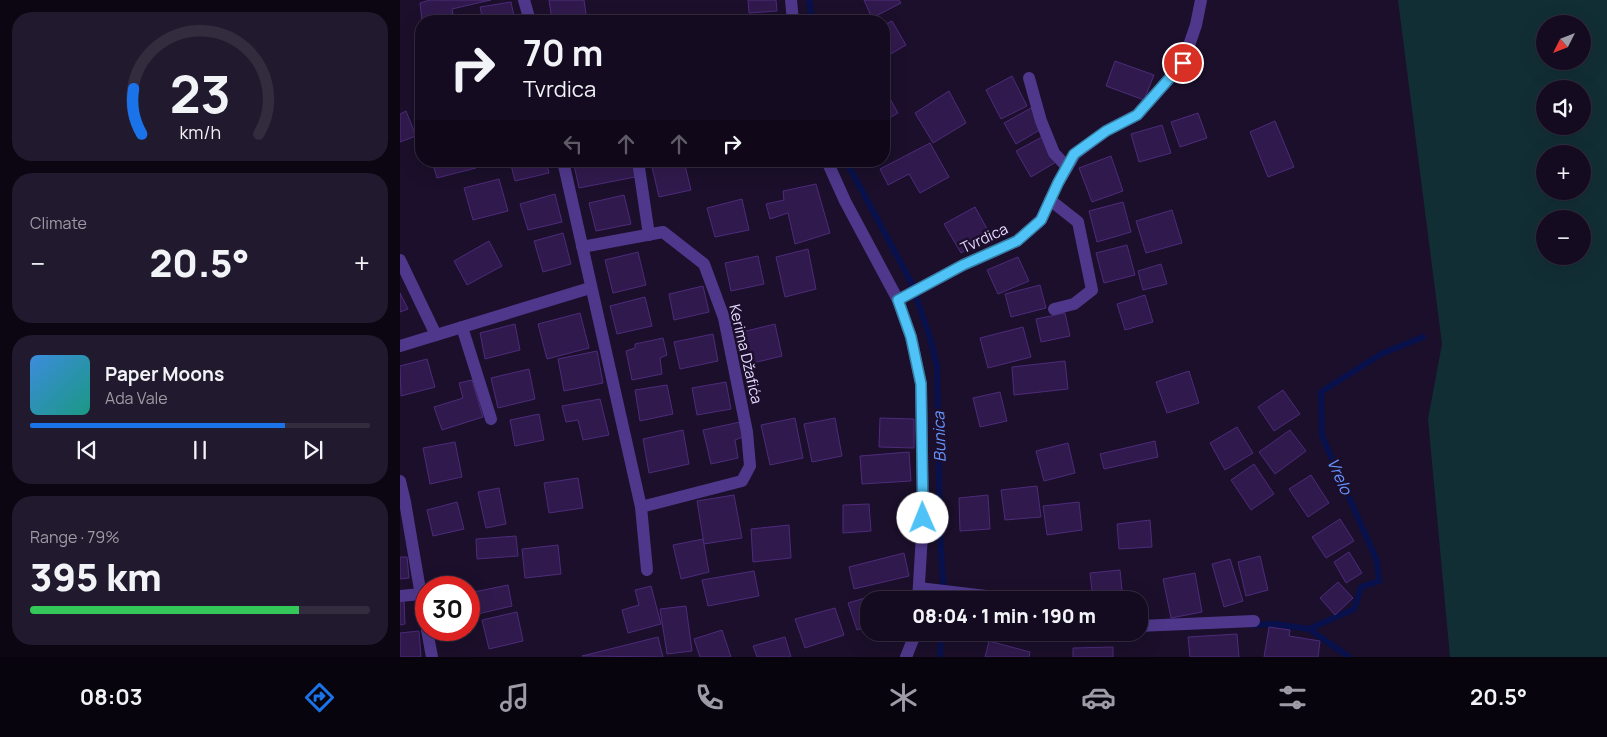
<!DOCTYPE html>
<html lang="en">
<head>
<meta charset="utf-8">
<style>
  body { margin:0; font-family:Manrope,sans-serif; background:#21192d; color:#f1f3f6; height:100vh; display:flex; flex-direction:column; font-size:19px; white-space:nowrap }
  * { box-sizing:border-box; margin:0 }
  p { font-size:16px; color:#9d9ba5 }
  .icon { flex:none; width:28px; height:28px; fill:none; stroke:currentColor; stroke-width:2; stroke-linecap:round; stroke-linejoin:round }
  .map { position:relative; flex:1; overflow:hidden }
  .drawer { display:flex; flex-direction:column; gap:12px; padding:12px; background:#0b0612; width:400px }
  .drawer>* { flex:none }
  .banner { position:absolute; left:15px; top:15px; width:475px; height:152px; border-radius:20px; box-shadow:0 5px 20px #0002,0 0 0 1px #332b3e; background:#140b20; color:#f1f3f6; overflow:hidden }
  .needle { width:32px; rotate:228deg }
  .buttons { position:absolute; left:1136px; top:15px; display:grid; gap:10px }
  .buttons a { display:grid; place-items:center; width:55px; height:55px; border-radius:50%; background:#140b20; box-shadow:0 5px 20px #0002,0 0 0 1px #332b3e; font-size:25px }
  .speed { position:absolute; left:15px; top:576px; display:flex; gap:10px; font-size:25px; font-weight:700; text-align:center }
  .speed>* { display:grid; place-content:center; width:65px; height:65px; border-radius:50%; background:#140b20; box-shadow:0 5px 20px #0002,0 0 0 1px #332b3e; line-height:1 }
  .speed .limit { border:8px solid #d22; background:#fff; color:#111 }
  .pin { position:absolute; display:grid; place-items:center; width:42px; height:42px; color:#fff; margin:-21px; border:2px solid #fff; border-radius:50%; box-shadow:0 1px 5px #0007 }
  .me { position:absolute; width:55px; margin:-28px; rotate:359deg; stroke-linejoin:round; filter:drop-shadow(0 0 4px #0008) }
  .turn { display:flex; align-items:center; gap:18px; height:105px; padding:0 25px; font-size:22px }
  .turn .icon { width:65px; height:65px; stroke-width:2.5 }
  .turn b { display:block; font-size:35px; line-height:42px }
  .lanes { display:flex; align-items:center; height:48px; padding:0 25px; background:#0003; justify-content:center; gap:25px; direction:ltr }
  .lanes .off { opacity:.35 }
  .big { font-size:38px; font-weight:800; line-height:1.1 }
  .drawer .card { flex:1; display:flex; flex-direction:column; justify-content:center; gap:8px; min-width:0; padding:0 18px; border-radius:20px; background:#21192d }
  .drawer .dial { align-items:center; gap:0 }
  .dial svg { height:130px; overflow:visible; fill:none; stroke:#332b3e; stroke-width:7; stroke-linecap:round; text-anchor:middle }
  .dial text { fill:#f1f3f6; stroke:none }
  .song { display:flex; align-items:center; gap:15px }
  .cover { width:60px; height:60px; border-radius:8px; background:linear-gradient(135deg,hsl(210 70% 55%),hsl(170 70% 35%)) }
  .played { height:5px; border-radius:2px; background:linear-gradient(90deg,#1a73e8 75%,#332b3e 75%) }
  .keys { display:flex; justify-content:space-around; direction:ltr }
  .heat { display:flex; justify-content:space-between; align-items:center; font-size:28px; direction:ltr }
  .charge { height:8px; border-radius:4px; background:linear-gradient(90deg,#34c759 79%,#332b3e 0) }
  .trip { position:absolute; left:460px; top:591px; width:288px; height:50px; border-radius:20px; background:#140b20; box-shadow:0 5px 20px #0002,0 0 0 1px #332b3e; font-weight:800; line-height:50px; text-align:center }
  .tab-bar { display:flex; height:80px; justify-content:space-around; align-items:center; background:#08040d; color:#9d9ba5 }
  .tab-bar .icon { width:35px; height:35px }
  .tab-bar .selected { color:#1a73e8 }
  .tab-bar b { font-size:22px; color:#f1f3f6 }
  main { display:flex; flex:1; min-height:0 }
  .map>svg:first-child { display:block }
  .green { fill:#122e35; fill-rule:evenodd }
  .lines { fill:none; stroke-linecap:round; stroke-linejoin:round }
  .stream { stroke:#08114b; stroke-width:6 }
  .building { fill:#301a4d; stroke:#4d2b7a }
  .service { stroke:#4f388c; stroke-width:12 }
  .minor { stroke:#4f388c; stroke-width:12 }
  .route-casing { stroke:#337fa1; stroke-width:12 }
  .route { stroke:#4fc3f7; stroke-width:9 }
  .labels { text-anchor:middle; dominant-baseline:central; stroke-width:5; stroke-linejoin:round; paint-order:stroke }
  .street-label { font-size:15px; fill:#e6d9ff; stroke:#1b0f2b }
  .water-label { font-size:16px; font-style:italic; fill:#6795ff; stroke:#1b0f2b }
</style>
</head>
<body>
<main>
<section class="drawer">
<div class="card dial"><svg viewBox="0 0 100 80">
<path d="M14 69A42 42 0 1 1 86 69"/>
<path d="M14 69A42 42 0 0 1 9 41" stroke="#1a73e8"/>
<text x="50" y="56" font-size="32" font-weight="700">23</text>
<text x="50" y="72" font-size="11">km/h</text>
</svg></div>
<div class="card"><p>Climate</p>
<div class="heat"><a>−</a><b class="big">20.5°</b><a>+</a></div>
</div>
<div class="card">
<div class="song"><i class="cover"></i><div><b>Paper Moons</b><p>Ada Vale</p></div></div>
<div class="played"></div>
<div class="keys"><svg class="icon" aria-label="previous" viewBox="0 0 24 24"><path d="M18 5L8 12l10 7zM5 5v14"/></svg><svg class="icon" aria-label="pause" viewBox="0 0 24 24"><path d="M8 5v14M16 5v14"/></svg><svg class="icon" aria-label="next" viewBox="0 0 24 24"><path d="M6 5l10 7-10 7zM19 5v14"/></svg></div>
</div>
<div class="card"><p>Range · 79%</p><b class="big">395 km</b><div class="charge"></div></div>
</section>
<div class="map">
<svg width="1207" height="657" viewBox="0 0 1207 657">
  <rect width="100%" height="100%" fill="#1b0f2b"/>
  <path class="green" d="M998,0H1207V657H1050L1028,419L1042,344ZM1145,24H1182V61H1145ZM1145,89H1182V126H1145ZM1145,154H1182V191H1145ZM1145,219H1182V256H1145Z"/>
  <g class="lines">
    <g class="stream">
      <polyline points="409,0 412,21"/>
      <polyline points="446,161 511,282 530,338 537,366 540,533 543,584"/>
      <polyline points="852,625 875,624 909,629 949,657"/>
      <polyline points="909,629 954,609 961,587 979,581 977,561 922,436 921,392 981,354 1023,337"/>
      <polyline points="671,632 692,635 733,632"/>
      <polyline points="540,657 541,632"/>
    </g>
  </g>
  <g class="building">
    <polygon points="30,0 91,0 52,9 53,14 22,20 20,3"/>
    <polygon points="149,0 184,0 187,21 152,21"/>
    <polygon points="348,0 376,0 377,11 349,13"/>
    <polygon points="464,0 499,0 501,3 472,18"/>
    <polygon points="111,2 115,21 83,21 80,7"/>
    <polygon points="492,21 506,45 484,58 484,25"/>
    <polygon points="21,36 21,66 20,66 15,37"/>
    <polygon points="715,61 754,75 744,100 706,86"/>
    <polygon points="612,76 627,106 601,119 586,90"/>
    <polygon points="549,91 566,123 533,143 515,113"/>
    <polygon points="488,95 498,113 484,121 484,98"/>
    <polygon points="631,108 643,128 616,144 604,123"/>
    <polygon points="6,111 16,136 0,142 0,114"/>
    <polygon points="798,113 807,138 780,147 771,122"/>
    <polygon points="875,121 894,167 868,177 850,132"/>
    <polygon points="762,125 771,153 739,162 731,134"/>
    <polygon points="642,137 656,162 631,177 616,151"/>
    <polygon points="530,143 549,177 520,193 509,174 488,185 480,169"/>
    <polygon points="711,156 723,191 692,202 679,168"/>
    <polygon points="32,161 74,161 76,168 37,178"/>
    <polygon points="110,161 146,161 149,173 115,181"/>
    <polygon points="178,161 232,161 235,177 179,188 174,165 179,164"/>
    <polygon points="269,161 284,161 291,190 259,197 252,167"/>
    <polygon points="99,179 108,211 73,220 64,188"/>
    <polygon points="416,184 430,233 395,244 388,213 370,219 366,204 384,200 383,191"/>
    <polygon points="155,194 162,222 128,230 120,204"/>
    <polygon points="224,195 231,224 196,231 189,203"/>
    <polygon points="342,199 349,230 315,237 307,208"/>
    <polygon points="723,202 731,232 697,242 689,211"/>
    <polygon points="575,207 591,236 561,253 544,224"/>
    <polygon points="772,210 782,243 746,253 736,221"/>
    <polygon points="163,233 171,264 143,272 134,241"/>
    <polygon points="89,241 102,266 67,285 54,261"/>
    <polygon points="727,245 735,275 704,283 696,253"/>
    <polygon points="408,249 416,289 385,297 376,257"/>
    <polygon points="238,252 246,285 213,293 205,260"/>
    <polygon points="358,256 364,284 331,291 325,263"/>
    <polygon points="618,257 629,281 598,294 587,270"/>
    <polygon points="761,264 767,284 743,290 738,271"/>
    <polygon points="640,285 646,308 611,317 605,294"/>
    <polygon points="303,286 309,312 274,320 269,294"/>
    <polygon points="0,293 8,309 0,312"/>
    <polygon points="745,295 753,322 725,330 717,304"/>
    <polygon points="245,297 252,326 217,334 210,306"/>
    <polygon points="180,313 189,348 147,359 138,324"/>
    <polygon points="665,313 670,336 641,342 636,319"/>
    <polygon points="115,324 120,350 85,359 80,333"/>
    <polygon points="375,324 382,356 345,365 338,333"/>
    <polygon points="623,327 631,357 588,368 580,338"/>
    <polygon points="313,334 318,361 280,369 274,342"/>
    <polygon points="263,338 267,355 260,358 262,374 232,380 226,351 235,348 235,344"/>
    <polygon points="197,351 203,383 164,391 158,359"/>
    <polygon points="27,359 35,387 1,396 0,366"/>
    <polygon points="665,361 668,389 614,395 612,367"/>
    <polygon points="129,369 135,399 98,408 91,378"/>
    <polygon points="789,371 799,403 767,413 756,382"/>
    <polygon points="72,380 83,417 42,430 34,407 63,398 59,383"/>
    <polygon points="326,382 331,409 297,415 292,388"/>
    <polygon points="267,385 273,414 240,421 235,390"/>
    <polygon points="883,390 900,414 874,431 858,407"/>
    <polygon points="600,392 607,421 580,427 573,398"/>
    <polygon points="200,399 209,435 183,440 178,420 166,422 162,406"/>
    <polygon points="139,414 144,440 115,446 110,420"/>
    <polygon points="395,418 403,458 370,465 361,425"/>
    <polygon points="435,418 442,456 412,462 404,424"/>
    <polygon points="480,418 514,419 514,448 479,447"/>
    <polygon points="340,422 343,437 335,440 338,458 311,464 303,430"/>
    <polygon points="837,427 853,453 825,470 810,443"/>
    <polygon points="283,430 289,464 249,473 243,439"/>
    <polygon points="890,430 906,451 875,474 859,452"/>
    <polygon points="755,441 758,457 704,469 700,454"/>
    <polygon points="55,442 62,477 30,484 23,448"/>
    <polygon points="668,443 675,473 644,481 636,451"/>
    <polygon points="509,452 511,481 462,484 460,456"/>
    <polygon points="854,464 874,494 851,510 831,480"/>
    <polygon points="911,475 929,503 908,517 889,489"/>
    <polygon points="178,478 183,508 149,513 144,483"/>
    <polygon points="637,486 641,517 605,520 601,490"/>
    <polygon points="99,488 106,524 86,528 78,492"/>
    <polygon points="334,495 342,538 304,544 297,501"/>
    <polygon points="588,495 590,529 560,531 559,498"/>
    <polygon points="57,502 64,529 33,536 27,510"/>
    <polygon points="679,502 682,530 647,535 643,506"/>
    <polygon points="469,504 471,531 443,533 443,505"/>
    <polygon points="940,519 954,541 926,558 912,537"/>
    <polygon points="750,520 752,547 719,549 717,524"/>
    <polygon points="389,525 391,558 353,562 351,529"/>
    <polygon points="116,536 118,556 77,559 76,539"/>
    <polygon points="303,539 309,572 281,579 273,545"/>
    <polygon points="158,545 161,574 125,578 122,549"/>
    <polygon points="949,552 962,573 946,583 934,562"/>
    <polygon points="504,553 509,576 454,589 449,567"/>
    <polygon points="860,556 868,590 846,596 838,562"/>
    <polygon points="0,557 7,557 9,578 0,579"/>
    <polygon points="830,559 843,601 824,607 812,564"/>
    <polygon points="720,570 723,600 693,600 690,573"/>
    <polygon points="354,571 359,596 308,606 302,580"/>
    <polygon points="795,573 802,612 771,618 763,579"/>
    <polygon points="938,582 953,598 935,615 920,598"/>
    <polygon points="108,585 112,606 69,616 69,593"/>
    <polygon points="251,586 261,624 228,633 222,610 239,605 235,590"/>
    <polygon points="485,592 487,600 469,600 469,626 457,630 448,603"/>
    <polygon points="0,600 4,600 5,624 0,625"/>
    <polygon points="286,606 292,651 267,654 260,609"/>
    <polygon points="435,608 444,635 405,648 395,619"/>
    <polygon points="117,612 123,641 89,649 82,620"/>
    <polygon points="869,627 890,630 889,636 920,641 918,657 864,657"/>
    <polygon points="322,630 331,657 300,657 294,639"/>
    <polygon points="19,631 21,657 0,657 0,633"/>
    <polygon points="837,634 839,657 790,657 788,637"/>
    <polygon points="258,637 263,657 182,656"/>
    <polygon points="385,637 391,657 357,657 353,646"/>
    <polygon points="589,641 630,652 629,657 585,657"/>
    <polygon points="713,647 713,657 673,657 673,648"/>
  </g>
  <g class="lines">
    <polyline class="service" points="0,596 21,594"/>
    <g class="minor">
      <polyline points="124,0 130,21"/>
      <polyline points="391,0 393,21"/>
      <polyline points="629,78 641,121 654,153 667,167"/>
      <polyline points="163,161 241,507 342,481 350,466 347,432 324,318 304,264 263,232 182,247"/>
      <polyline points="238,161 249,235"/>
      <polyline points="427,161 445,201 498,300 511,337 521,384 523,518 518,600"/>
      <polyline points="650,200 678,222 692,290 674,304 654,309"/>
      <polyline points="0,260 36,335"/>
      <polyline points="498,300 563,265 617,241 641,220 658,183 675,154 706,131 737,115 783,63 796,25 801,0"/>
      <polyline points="62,327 91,419"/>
      <polyline points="0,346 190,288"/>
      <polyline points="0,481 5,502 26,625"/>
      <polyline points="241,507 247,570"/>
      <polyline points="519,588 586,596 599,600"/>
      <polyline points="739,626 854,621"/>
      <polyline points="27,630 32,657"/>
      <polyline points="506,657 516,632"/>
    </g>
  </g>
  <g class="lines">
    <defs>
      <polyline id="route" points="523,518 521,384 511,337 498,300 563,265 617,241 641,220 658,183 674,154 706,131 737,115 783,63"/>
    </defs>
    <use href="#route" class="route-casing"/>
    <use href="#route" class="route"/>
  </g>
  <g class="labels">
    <g class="street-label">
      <text transform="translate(584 238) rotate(-25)">Tvrdica</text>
      <text transform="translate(346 354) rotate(77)">Kerima Džafića</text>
    </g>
    <g class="water-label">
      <text transform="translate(539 437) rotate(-92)">Bunica</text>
      <text transform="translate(940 476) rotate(66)">Vrelo</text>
    </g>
  </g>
</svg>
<div class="buttons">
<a><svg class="needle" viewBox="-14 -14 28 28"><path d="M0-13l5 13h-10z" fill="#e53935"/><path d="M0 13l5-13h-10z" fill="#9d9ba5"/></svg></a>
<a><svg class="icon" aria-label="sound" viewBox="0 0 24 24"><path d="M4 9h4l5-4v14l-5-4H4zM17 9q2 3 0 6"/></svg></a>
<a>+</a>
<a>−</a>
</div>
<div class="speed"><div class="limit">30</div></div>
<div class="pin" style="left:783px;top:63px;background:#d93025"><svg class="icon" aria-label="arrive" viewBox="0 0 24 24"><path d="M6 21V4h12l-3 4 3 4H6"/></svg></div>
<svg class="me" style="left:523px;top:518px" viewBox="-20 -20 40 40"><circle r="19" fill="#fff"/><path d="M0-13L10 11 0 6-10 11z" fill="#4fc3f7"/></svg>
<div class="trip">08:04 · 1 min · 190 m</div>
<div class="banner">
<div class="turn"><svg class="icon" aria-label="right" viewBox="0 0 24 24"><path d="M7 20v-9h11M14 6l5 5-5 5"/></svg><div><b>70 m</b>Tvrdica</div></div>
<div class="lanes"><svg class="icon off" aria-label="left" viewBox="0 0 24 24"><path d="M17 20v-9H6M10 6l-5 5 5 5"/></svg><svg class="icon off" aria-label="ahead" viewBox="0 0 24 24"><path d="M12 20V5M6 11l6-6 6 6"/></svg><svg class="icon off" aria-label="ahead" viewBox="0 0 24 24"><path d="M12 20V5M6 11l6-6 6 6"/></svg><svg class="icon" aria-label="right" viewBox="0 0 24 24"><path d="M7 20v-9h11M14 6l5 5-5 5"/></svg></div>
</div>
</div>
</main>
<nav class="tab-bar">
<b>08:03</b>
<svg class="icon selected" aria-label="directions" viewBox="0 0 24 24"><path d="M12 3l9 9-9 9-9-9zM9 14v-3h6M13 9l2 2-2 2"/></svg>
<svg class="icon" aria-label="music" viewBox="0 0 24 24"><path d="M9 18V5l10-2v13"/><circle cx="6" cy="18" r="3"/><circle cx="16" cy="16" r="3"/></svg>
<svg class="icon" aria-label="phone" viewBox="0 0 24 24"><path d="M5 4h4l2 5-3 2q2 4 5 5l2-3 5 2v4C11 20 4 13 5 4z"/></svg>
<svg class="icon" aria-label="climate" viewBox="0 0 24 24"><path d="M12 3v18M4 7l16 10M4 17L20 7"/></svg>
<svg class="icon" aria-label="car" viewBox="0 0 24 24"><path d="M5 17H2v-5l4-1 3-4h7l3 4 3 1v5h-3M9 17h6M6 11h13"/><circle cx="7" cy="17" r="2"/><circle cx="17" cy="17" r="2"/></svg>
<svg class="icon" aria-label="filters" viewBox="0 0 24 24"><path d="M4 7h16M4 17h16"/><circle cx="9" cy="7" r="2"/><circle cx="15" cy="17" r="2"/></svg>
<b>20.5°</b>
</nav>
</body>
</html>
